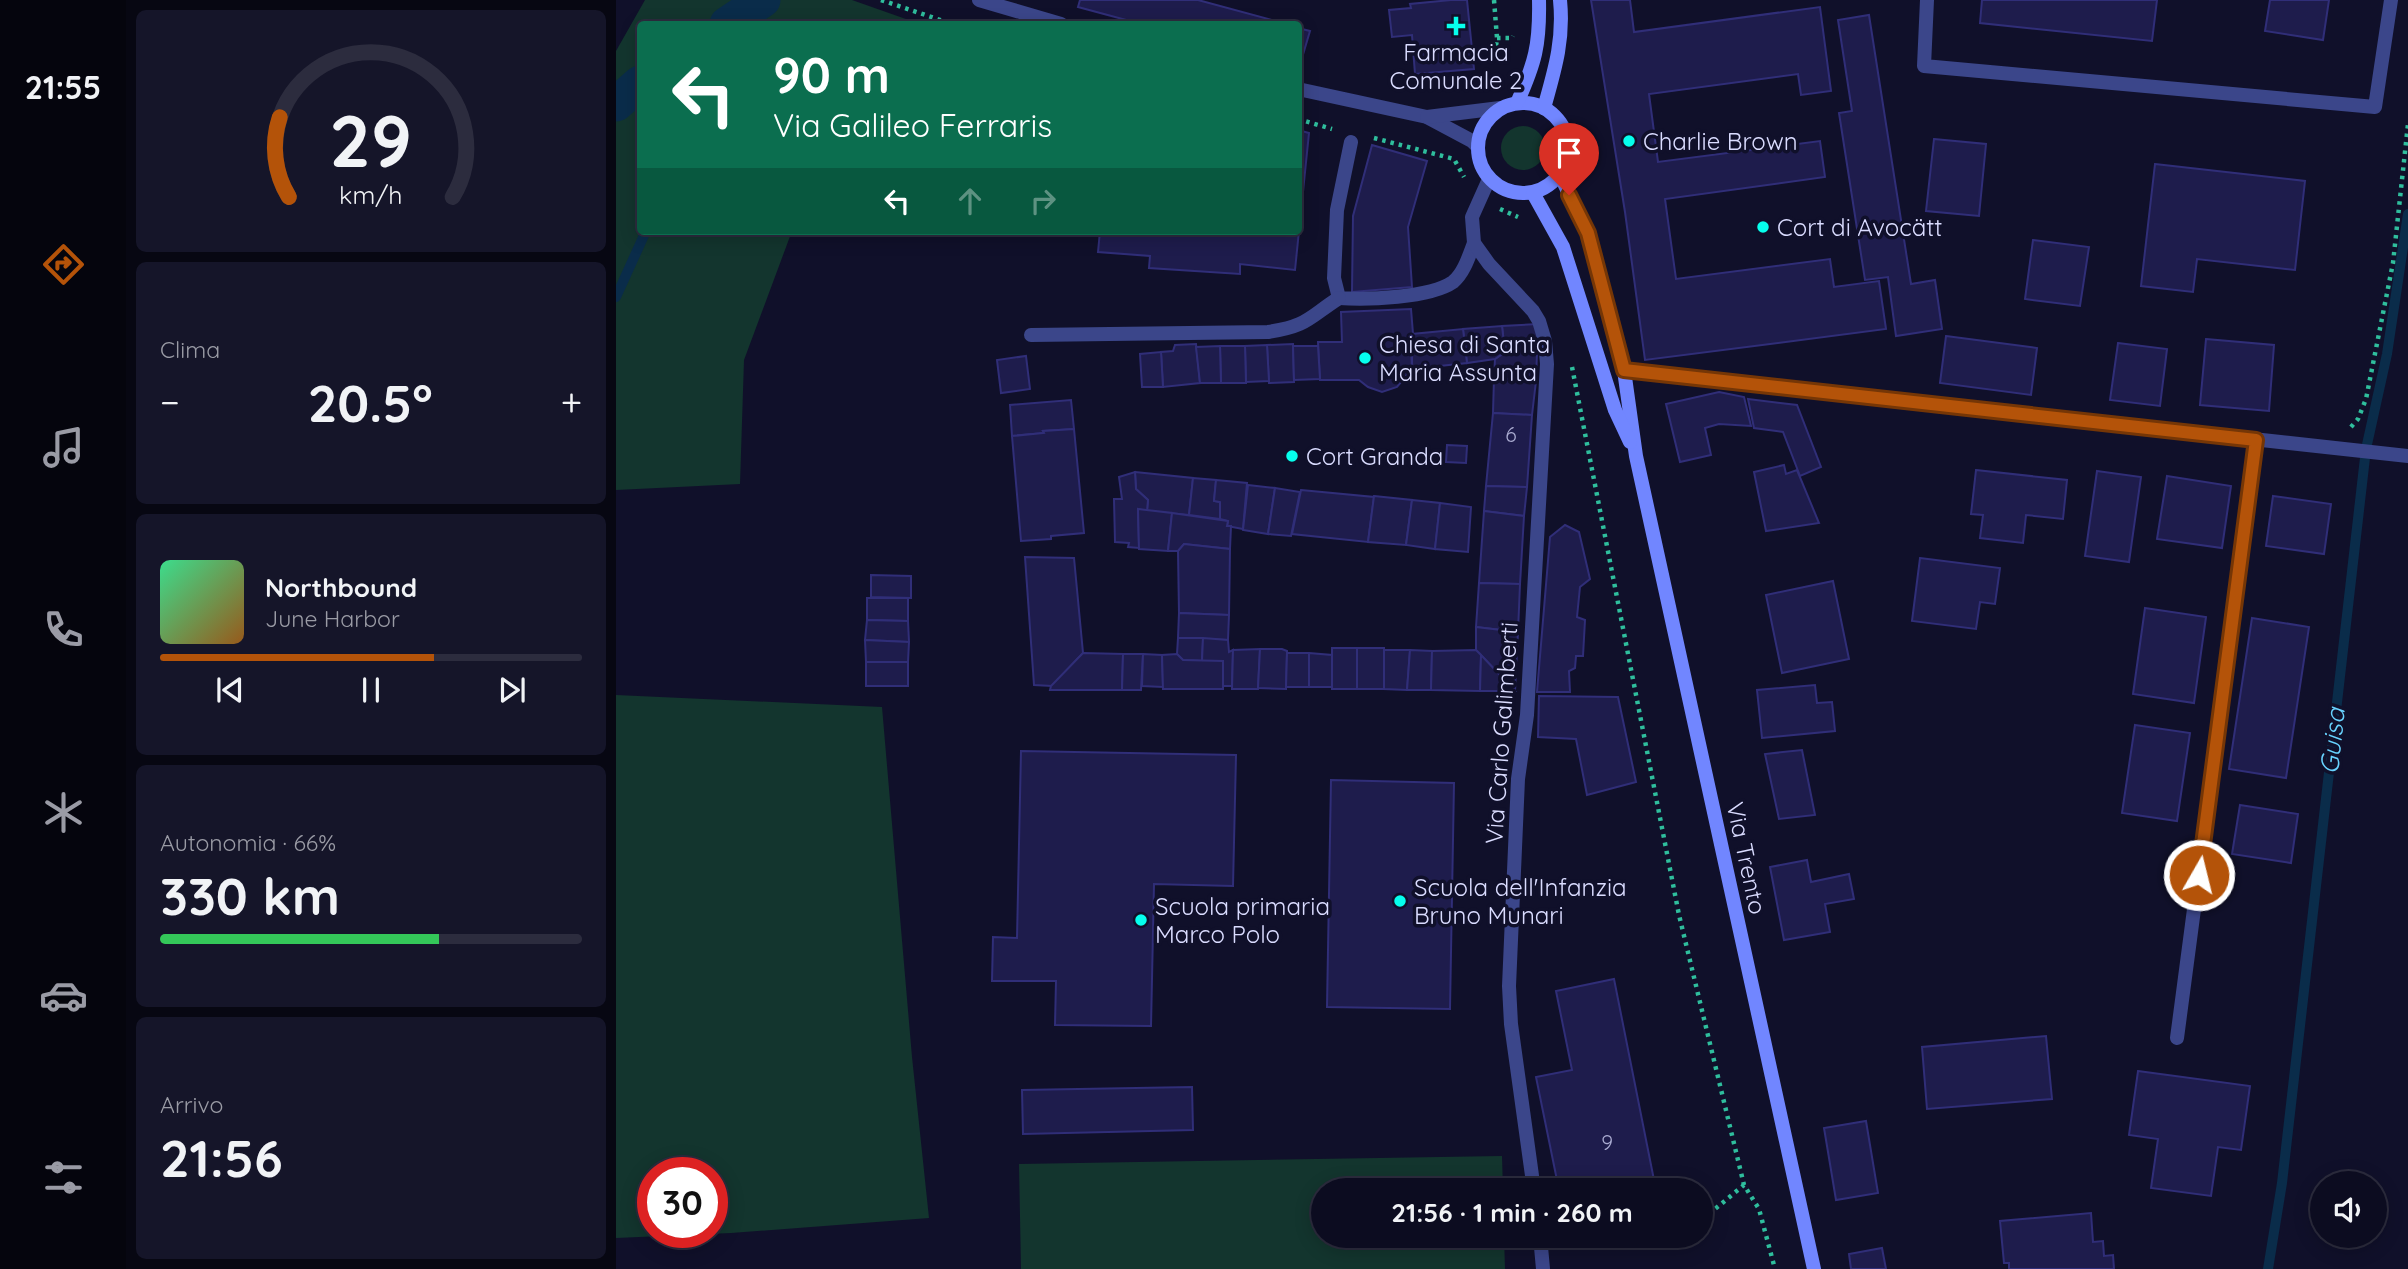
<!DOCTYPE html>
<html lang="it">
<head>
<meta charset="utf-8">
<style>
  body { margin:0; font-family:Quicksand,sans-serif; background:#151529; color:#f1f3f6; height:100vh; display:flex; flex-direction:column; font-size:26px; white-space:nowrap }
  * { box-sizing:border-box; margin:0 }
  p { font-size:23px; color:#9a9ba5 }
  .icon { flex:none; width:38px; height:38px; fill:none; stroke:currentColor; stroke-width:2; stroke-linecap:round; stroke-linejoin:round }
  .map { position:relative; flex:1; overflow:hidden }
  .details { display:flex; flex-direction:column; gap:10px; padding:10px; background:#070712; width:490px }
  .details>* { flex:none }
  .banner { position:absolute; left:21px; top:21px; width:665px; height:214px; border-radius:7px; box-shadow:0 4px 18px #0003,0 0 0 2px #2c2c3e; background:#0b6e4f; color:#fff; overflow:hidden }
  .controls { position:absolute; left:1694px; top:1171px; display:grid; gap:14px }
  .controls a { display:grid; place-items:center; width:77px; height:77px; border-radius:50%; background:#0c0c20; box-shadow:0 4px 18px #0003,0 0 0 2px #2c2c3e; font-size:35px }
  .speed { position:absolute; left:21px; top:1157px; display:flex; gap:14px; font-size:35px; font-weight:700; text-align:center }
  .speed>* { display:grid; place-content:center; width:91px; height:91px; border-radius:50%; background:#0c0c20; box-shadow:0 4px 18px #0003,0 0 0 2px #2c2c3e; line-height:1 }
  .speed .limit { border:10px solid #d22; background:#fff; color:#111 }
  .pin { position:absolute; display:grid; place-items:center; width:60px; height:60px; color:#fff; margin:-72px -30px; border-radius:50% 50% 50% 0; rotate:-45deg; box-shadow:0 0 7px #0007 }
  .pin .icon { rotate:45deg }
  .me { position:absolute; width:77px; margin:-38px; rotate:8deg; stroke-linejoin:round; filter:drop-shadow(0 0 5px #0008) }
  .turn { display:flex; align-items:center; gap:24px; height:147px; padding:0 21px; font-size:32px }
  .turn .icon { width:91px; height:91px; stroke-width:2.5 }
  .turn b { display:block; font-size:49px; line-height:60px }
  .lanes { display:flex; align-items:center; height:66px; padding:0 21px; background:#0003; justify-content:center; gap:35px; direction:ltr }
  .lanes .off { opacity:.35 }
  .big { font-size:52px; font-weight:700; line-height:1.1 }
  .details .widget { flex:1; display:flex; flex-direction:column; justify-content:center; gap:10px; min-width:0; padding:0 24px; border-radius:10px; background:#151529 }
  .details .dial { align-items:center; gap:0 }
  .dial svg { height:182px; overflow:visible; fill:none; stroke:#2c2c3e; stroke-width:7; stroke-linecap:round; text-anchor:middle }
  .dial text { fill:#f1f3f6; stroke:none }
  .song { display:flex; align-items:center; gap:21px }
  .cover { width:84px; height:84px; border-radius:10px; background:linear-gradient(135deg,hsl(150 70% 55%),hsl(30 70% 35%)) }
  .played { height:7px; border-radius:4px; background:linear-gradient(90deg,#b45309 65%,#2c2c3e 65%) }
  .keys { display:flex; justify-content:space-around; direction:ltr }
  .heat { display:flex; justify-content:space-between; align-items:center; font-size:38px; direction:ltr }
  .charge { height:10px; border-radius:5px; background:linear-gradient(90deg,#34c759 66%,#2c2c3e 0) }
  .trip { position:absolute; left:695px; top:1178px; width:402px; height:70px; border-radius:35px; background:#0c0c20; box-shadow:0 4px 18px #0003,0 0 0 2px #2c2c3e; font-weight:700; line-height:70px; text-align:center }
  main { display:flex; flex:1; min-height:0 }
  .dock { display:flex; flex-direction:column; width:126px; justify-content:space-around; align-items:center; background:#05050d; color:#9a9ba5 }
  .dock .icon { width:49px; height:49px }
  .dock .active { color:#b45309 }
  .dock b { font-size:32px; color:#f1f3f6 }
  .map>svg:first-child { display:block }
  .green { fill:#13352e; fill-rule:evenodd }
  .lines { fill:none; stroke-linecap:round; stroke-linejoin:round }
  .stream { stroke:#0a2c4a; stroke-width:10 }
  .canal { stroke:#0a2c4a; stroke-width:35 }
  .building { fill:#1e1c4c; stroke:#302e78; stroke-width:2 }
  .path { stroke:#2fbe9d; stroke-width:4.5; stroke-dasharray:3.5 5; stroke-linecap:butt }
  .lane { stroke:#3b468a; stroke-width:14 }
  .street { stroke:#3b468a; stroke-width:14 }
  .secondary { stroke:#7186ff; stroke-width:14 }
  .route-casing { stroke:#753606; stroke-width:18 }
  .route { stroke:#b45309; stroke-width:12 }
  .poi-dot { fill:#06ffed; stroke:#10102a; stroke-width:2.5 }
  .labels { text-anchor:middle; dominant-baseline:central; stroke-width:7; stroke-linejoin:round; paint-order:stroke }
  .number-label { font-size:21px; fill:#abacd2 }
  .poi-label { font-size:24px; fill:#dadcff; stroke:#10102a; text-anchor:start }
  .street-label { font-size:24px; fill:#dadcff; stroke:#10102a }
  .water-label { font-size:26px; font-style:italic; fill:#68d3ff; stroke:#10102a }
</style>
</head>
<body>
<main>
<nav class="dock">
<b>21:55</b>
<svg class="icon active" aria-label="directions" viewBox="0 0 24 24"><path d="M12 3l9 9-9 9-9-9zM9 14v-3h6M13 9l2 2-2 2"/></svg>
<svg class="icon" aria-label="music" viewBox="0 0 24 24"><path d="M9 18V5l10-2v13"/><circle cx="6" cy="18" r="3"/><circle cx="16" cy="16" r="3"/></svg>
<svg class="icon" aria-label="phone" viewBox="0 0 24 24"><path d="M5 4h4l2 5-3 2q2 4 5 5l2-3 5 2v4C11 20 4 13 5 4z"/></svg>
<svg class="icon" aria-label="climate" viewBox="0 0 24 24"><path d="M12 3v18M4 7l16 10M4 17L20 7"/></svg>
<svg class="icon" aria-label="car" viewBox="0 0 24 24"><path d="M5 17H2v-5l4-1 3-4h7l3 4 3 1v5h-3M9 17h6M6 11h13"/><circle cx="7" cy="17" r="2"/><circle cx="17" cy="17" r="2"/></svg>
<svg class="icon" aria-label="filters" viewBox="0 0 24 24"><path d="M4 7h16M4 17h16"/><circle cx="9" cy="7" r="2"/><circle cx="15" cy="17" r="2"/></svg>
</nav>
<section class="details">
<div class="widget dial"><svg viewBox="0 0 100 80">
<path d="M14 69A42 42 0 1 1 86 69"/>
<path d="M14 69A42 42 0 0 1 10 34" stroke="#b45309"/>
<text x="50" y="56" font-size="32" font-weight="700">29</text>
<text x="50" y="72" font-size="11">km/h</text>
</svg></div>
<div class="widget"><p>Clima</p>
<div class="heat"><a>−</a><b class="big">20.5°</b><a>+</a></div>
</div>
<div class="widget">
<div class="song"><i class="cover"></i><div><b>Northbound</b><p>June Harbor</p></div></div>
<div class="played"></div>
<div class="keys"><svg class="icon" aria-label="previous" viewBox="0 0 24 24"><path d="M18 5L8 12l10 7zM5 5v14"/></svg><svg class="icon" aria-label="pause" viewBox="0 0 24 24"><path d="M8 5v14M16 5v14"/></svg><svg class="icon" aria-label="next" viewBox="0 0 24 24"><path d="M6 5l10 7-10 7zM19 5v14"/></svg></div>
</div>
<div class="widget"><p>Autonomia · 66%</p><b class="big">330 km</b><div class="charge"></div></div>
<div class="widget"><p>Arrivo</p><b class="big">21:56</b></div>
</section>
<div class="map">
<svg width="1792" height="1269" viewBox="0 0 1792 1269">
  <rect width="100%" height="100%" fill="#10102a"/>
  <g class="green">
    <polygon points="29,0 236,0 304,24 24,24 24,231 176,231 128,360 124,484 0,490 0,51"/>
    <circle cx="907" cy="148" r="22"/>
    <path d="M0,695L266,707L296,1057L313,1218L115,1233L0,1238ZM96,1172V1232H37V1172Z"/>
    <polygon points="886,1156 887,1190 707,1190 707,1236 888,1236 889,1269 405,1269 403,1164"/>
  </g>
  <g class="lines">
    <g class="stream">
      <polyline points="0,297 30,231"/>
      <polyline points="1652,1269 1666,1183 1750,449 1771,354 1792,214"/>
    </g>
    <g class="canal">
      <polyline points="111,24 147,0"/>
      <polyline points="0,104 24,83"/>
    </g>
  </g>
  <g class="building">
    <polygon points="464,0 582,0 671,24 525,24 462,7"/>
    <polygon points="835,0 851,0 858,69 799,74 796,35 776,37 773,10 795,8 794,4"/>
    <polygon points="975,0 1014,0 1018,32 1204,7 1215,91 1185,95 1182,74 1033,94 1042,162 1204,141 1209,177 1049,199 1060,279 1214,259 1218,287 1263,281 1270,329 1029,360 1009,212"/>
    <polygon points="1366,0 1541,0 1536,41 1364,23"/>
    <polygon points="1654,0 1713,0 1707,40 1649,31"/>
    <polygon points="1253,15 1295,284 1319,280 1326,329 1280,336 1272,277 1249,280 1223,113 1236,111 1222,20"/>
    <polygon points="682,28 694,31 683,68 682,67"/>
    <polygon points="682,130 693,133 679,270 624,264 624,274 533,268 534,256 482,252 484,231 611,231 639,234 639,231 682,231"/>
    <polygon points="1318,139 1370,144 1363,216 1310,211"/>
    <polygon points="756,145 811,161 792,227 796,287 736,292 737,216"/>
    <polygon points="1539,164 1689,181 1679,270 1581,259 1577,292 1525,286"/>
    <polygon points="1417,240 1473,247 1464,306 1409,299"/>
    <polygon points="795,309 798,346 795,346 796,369 781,387 766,392 752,387 743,380 704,380 702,342 726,342 725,312"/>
    <polygon points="922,324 920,381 878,378 879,359 889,352 886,326"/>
    <polygon points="886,326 889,352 879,359 851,363 847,329"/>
    <polygon points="847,329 851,363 796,369 796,334"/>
    <polygon points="1330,336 1421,348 1415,395 1324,383"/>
    <polygon points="1590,339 1658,345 1653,411 1584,405"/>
    <polygon points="1502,343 1551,349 1544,406 1494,400"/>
    <polygon points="580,344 584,383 547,387 545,352 557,351 559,345"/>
    <polygon points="677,344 678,382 653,383 651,345"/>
    <polygon points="651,345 653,381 630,382 629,346"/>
    <polygon points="604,346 629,346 630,383 605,383"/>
    <polygon points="604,346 605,383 584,383 580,347"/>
    <polygon points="677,346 702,346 704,379 678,380"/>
    <polygon points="545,352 547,387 526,387 524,354"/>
    <polygon points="410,356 414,389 385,393 381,360"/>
    <polygon points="878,378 920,381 916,415 877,413"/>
    <polygon points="1103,392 1128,397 1135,426 1103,424 1089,428 1095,455 1064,462 1050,404"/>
    <polygon points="1132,399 1181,405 1205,467 1184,476 1167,432 1138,428"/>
    <polygon points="455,400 458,429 427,431 428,433 396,436 394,405"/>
    <polygon points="877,413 916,415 911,487 870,486"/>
    <polygon points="458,429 468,533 435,536 435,539 405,541 396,436 428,433 427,431"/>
    <polygon points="831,445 851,446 850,463 830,462"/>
    <polygon points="1168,465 1170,474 1181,470 1203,523 1150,531 1138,472"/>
    <polygon points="1360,470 1451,480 1447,519 1410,515 1407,543 1364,538 1367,515 1355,514"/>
    <polygon points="1481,471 1525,477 1513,562 1469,556"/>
    <polygon points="519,472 577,478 573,515 531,511 532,500 520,489"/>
    <polygon points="519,472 520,489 532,500 531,511 522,509 523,548 512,547 513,543 499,542 498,499 506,499 503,477"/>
    <polygon points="1551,476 1615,486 1606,548 1541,539"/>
    <polygon points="577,478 600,480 598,501 604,502 604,519 573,515"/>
    <polygon points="600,480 631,483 627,529 611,526 612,521 604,519 604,502 598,501"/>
    <polygon points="632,485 659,488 652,534 627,530"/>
    <polygon points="870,486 911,487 908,516 868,511"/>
    <polygon points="659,488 684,492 675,536 652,534"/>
    <polygon points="685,490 758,497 752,542 676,534"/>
    <polygon points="758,496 796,500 790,545 752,542"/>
    <polygon points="1657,496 1715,504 1708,554 1650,546"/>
    <polygon points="796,500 824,503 819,549 790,545"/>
    <polygon points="824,503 855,507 852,552 819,549"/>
    <polygon points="522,509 556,513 552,551 523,549"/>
    <polygon points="868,511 908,516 904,584 863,583"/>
    <polygon points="556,513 612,521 611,526 615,526 614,549 568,544 562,551 552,551"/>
    <polygon points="949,525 963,532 974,579 964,587 961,617 969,620 967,656 960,656 959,668 953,671 954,692 921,692 934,537"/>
    <polygon points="568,544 614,549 613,615 563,613 562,551"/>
    <polygon points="409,557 458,558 467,653 436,686 418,685"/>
    <polygon points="1304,558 1384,568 1379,604 1364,602 1360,629 1296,621"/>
    <polygon points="255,575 295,576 295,598 255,597"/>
    <polygon points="1217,581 1233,659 1166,673 1150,595"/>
    <polygon points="863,583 904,584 902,632 860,627"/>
    <polygon points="251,598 292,598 292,621 251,620"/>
    <polygon points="1529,608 1590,617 1578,703 1517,694"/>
    <polygon points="563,613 613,615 612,640 562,638"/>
    <polygon points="1636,618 1693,627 1670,778 1613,769"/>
    <polygon points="251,620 292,621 293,642 249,640"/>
    <polygon points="860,627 902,632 899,691 860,650"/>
    <polygon points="562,638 587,638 586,661 567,660 561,654"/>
    <polygon points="587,638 612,640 613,652 617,650 616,686 607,686 607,661 586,661"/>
    <polygon points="249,640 293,642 292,662 250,662"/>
    <rect x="716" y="648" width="25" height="41"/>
    <rect x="741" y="648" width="27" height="41"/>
    <polygon points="644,649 642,689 616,689 617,650"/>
    <polygon points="644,649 666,649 671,651 670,689 642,688"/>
    <polygon points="768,650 794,650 791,690 768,689"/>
    <polygon points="794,650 816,651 815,690 791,690"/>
    <polygon points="860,650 865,655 864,691 815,690 816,651"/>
    <polygon points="467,653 507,654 506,690 434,690 435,686"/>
    <polygon points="671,653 693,653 693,687 670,687"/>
    <polygon points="693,653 716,655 716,687 693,687"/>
    <polygon points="507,654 527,654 525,690 506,690"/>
    <polygon points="527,654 546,655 547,687 526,686"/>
    <polygon points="561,654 567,660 607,661 607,689 547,689 546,655"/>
    <polygon points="865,655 899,691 864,691"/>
    <rect x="250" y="662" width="42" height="24"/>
    <polygon points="1199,685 1201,703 1216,702 1219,731 1146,738 1141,690"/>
    <polygon points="923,696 1002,697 1020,782 971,795 960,739 922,737"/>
    <polygon points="1519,725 1574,733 1561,821 1506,813"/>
    <polygon points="1186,750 1199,815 1163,819 1149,754"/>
    <polygon points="405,751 620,755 617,886 538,884 535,1026 439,1025 440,981 376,981 377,937 401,938"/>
    <polygon points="715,780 838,783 834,1009 711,1007"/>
    <polygon points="1624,805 1682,814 1675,863 1616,854"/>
    <polygon points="1191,860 1195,882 1233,874 1238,899 1209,904 1214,932 1168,940 1154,867"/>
    <polygon points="998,979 1040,1190 963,1190 962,1186 943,1190 920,1077 956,1070 940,991"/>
    <polygon points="1430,1036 1436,1099 1311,1109 1306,1047"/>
    <polygon points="1522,1071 1634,1086 1625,1150 1602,1147 1595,1196 1535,1188 1542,1139 1513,1135"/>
    <polygon points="576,1087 577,1130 407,1134 406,1090"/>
    <polygon points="1250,1121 1262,1193 1220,1200 1208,1128"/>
    <polygon points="1475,1213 1477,1242 1487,1241 1488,1256 1497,1255 1498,1269 1393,1269 1393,1263 1388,1263 1384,1221"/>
    <polygon points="1266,1248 1270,1269 1235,1269 1233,1254"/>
  </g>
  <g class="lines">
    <g class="path">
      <polyline points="265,0 336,24"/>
      <polyline points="878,0 881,38 879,55"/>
      <polyline points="881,38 896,38 897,36"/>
      <polyline points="682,119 716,129"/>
      <polyline points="758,138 838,159 848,177"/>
      <polyline points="884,209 902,217"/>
      <polyline points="956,367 1063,915 1128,1185 1143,1209 1159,1269"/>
      <polyline points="1735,427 1742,419 1750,399 1777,263 1792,124"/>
      <polyline points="1093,1214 1128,1185"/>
    </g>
    <g class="lane">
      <polyline points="1311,0 1308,66 1759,107 1775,0"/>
      <path d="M735,142L721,210L718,278L723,298C750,300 814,298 837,282C848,273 853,256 858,243"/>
      <path d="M415,335L652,332C692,326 692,318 723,298"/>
    </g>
    <g class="street">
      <polyline points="363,0 445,24"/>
      <polyline points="682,89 811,117 856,141 861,146"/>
      <polyline points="811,117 884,108"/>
      <polyline points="873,179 856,217 858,243 873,264 917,311 923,321 929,341 931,364 911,715 902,779 893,986 895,1024 918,1190"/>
      <polyline points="1008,370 1792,456"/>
      <polyline points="1561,1038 1640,440"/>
      <polyline points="925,1247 927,1269"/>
    </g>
    <g class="secondary">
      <circle cx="907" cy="148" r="45"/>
      <path d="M901,103C919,63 924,45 923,0"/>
      <path d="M928,108C939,69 948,40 944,0"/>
      <polyline points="944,175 972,233 1008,370 1020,456 1198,1269"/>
      <polyline points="917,193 947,247 999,410 1014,442"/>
    </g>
  </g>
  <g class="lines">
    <defs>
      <polyline id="route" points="953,195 972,233 1008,370 1640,440 1583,875"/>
    </defs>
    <use href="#route" class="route-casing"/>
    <use href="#route" class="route"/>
  </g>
  <g class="poi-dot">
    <path d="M836.5 15.5h7v7h7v7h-7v7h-7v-7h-7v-7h7z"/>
    <circle cx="1013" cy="141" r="7"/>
    <circle cx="1147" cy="227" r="7"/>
    <circle cx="749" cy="358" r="7"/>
    <circle cx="676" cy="456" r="7"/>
    <circle cx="784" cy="901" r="7"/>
    <circle cx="525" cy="920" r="7"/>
  </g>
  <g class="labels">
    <g class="number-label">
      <text x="895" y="434">6</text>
      <text x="991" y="1142">9</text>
    </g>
    <g class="poi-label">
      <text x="840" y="52" text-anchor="middle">Farmacia<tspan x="840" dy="28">Comunale 2</tspan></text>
      <text x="1027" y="141">Charlie Brown</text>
      <text x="1161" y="227">Cort di Avocätt</text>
      <text x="763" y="344">Chiesa di Santa<tspan x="763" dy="28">Maria Assunta</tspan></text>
      <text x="690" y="456">Cort Granda</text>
      <text x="798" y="887">Scuola dell'Infanzia<tspan x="798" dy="28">Bruno Munari</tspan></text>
      <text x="539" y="906">Scuola primaria<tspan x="539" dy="28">Marco Polo</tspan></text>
    </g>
    <g class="street-label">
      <text transform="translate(885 733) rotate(-86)">Via Carlo Galimberti</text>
      <text transform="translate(1131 858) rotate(78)">Via Trento</text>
    </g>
    <g class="water-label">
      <text transform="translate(1716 741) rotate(-84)">Guisa</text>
    </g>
  </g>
</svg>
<div class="controls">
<a><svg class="icon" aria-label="sound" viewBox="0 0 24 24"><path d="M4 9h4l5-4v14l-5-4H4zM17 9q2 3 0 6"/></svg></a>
</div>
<div class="speed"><div class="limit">30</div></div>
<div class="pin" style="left:953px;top:195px;background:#d93025"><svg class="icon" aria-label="arrive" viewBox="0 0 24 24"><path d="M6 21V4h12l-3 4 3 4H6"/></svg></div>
<svg class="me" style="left:1583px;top:875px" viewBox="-20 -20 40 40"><circle r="17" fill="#b45309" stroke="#fff" stroke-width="3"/><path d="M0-11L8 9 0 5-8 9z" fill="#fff"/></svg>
<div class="trip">21:56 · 1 min · 260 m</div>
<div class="banner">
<div class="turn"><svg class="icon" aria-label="left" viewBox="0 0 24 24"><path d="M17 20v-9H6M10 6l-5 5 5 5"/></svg><div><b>90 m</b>Via Galileo Ferraris</div></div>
<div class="lanes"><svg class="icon" aria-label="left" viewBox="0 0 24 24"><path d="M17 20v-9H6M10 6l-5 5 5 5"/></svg><svg class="icon off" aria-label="ahead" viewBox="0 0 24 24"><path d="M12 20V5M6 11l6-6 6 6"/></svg><svg class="icon off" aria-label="right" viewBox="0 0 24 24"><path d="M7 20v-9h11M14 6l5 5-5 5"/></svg></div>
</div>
</div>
</main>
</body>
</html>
